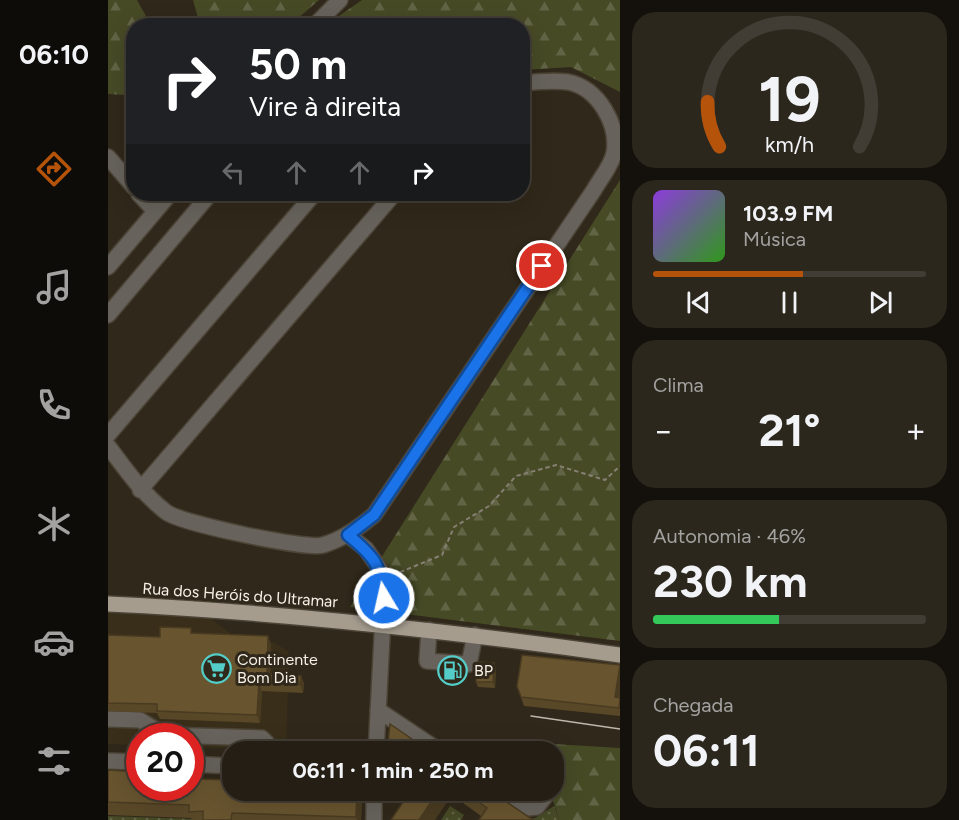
<!DOCTYPE html>
<html lang="pt">
<head>
<meta charset="utf-8">
<style>
  body { margin:0; font-family:Figtree,sans-serif; background:#2c271d; color:#f1f3f6; height:100vh; display:flex; flex-direction:column; font-size:22px; white-space:nowrap }
  * { box-sizing:border-box; margin:0 }
  p { font-size:20px; color:#a3a2a0 }
  .icon { flex:none; width:33px; height:33px; fill:none; stroke:currentColor; stroke-width:2; stroke-linecap:round; stroke-linejoin:round }
  .map { position:relative; flex:1; overflow:hidden }
  .sheet { display:flex; flex-direction:column; gap:12px; padding:12px; background:#14100b; width:339px }
  .sheet>* { flex:none }
  .banner { position:absolute; left:18px; top:18px; width:404px; height:183px; border-radius:24px; box-shadow:0 6px 24px #0002,0 0 0 2px #413c34; background:#202124; color:#fff; overflow:hidden }
  .speed { position:absolute; left:18px; top:723px; display:flex; gap:12px; font-size:30px; font-weight:700; text-align:center }
  .speed>* { display:grid; place-content:center; width:78px; height:78px; border-radius:50%; background:#241e14; box-shadow:0 6px 24px #0002,0 0 0 2px #413c34; line-height:1 }
  .speed .limit { border:9px solid #d22; background:#fff; color:#111 }
  .pin { position:absolute; display:grid; place-items:center; width:51px; height:51px; color:#fff; margin:-26px; border:3px solid #fff; border-radius:50%; box-shadow:0 2px 6px #0007 }
  .me { position:absolute; width:66px; margin:-33px; rotate:351deg; stroke-linejoin:round; filter:drop-shadow(0 0 4px #0008) }
  .turn { display:flex; align-items:center; gap:21px; height:126px; padding:0 24px; font-size:27px }
  .turn .icon { width:78px; height:78px; stroke-width:2.5 }
  .turn b { display:block; font-size:42px; line-height:51px }
  .lanes { display:flex; align-items:center; height:57px; padding:0 24px; background:#0003; justify-content:center; gap:30px; direction:ltr }
  .lanes .off { opacity:.35 }
  .big { font-size:45px; font-weight:700; line-height:1.1 }
  .sheet .tile { flex:1; display:flex; flex-direction:column; justify-content:center; gap:9px; min-width:0; padding:0 21px; border-radius:24px; background:#2c271d }
  .sheet .dial { align-items:center; gap:0 }
  .dial svg { height:156px; overflow:visible; fill:none; stroke:#413c34; stroke-width:7; stroke-linecap:round; text-anchor:middle }
  .dial text { fill:#f1f3f6; stroke:none }
  .song { display:flex; align-items:center; gap:18px }
  .cover { width:72px; height:72px; border-radius:9px; background:linear-gradient(135deg,hsl(270 70% 55%),hsl(110 70% 35%)) }
  .played { height:6px; border-radius:3px; background:linear-gradient(90deg,#b45309 55%,#413c34 55%) }
  .keys { display:flex; justify-content:space-around; direction:ltr }
  .heat { display:flex; justify-content:space-between; align-items:center; font-size:33px; direction:ltr }
  .charge { height:9px; border-radius:4px; background:linear-gradient(90deg,#34c759 46%,#413c34 0) }
  .trip { position:absolute; left:114px; top:741px; width:342px; height:60px; border-radius:24px; background:#241e14; box-shadow:0 6px 24px #0002,0 0 0 2px #413c34; font-weight:700; line-height:60px; text-align:center }
  main { display:flex; flex:1; min-height:0 }
  .tab-bar { display:flex; flex-direction:column; width:108px; justify-content:space-around; align-items:center; background:#0e0c08; color:#a3a2a0 }
  .tab-bar .icon { width:42px; height:42px }
  .tab-bar .current { color:#b45309 }
  .tab-bar b { font-size:27px; color:#f1f3f6 }
  .map>svg:first-child { display:block }
  .built { fill:#392e19 }
  .grass { fill:url(#grass-dots) }
  .forest { fill:url(#forest-firs) }
  .lines { fill:none; stroke-linecap:round; stroke-linejoin:round }
  .minor-casing { stroke:#4c4437; stroke-width:18 }
  .major-casing { stroke:#4c4437; stroke-width:18 }
  .path { stroke:#867f73; stroke-width:2; stroke-dasharray:4.5 3; stroke-linecap:butt }
  .minor { stroke:#67635c; stroke-width:15 }
  .major { stroke:#a59c8e; stroke-width:15 }
  .tram { stroke:#bdb7ac; stroke-width:1.5 }
  .wall { fill:#594828 }
  .shaded-wall { fill:#493b21 }
  .building { fill:#68542f; stroke:#493b21; stroke-width:1.5 }
  .route-casing { stroke:#114b97; stroke-width:15 }
  .route { stroke:#1a73e8; stroke-width:10 }
  .labels { text-anchor:middle; dominant-baseline:central; stroke-width:6; stroke-linejoin:round; paint-order:stroke }
  .street-label { font-size:16px; fill:#f6f0e7; stroke:#30281a }
  .poi-label { font-size:16px; fill:#f6f0e7; stroke:#30281a; text-anchor:start }
</style>
</head>
<body>
<main>
<nav class="tab-bar">
<b>06:10</b>
<svg class="icon current" aria-label="directions" viewBox="0 0 24 24"><path d="M12 3l9 9-9 9-9-9zM9 14v-3h6M13 9l2 2-2 2"/></svg>
<svg class="icon" aria-label="music" viewBox="0 0 24 24"><path d="M9 18V5l10-2v13"/><circle cx="6" cy="18" r="3"/><circle cx="16" cy="16" r="3"/></svg>
<svg class="icon" aria-label="phone" viewBox="0 0 24 24"><path d="M5 4h4l2 5-3 2q2 4 5 5l2-3 5 2v4C11 20 4 13 5 4z"/></svg>
<svg class="icon" aria-label="climate" viewBox="0 0 24 24"><path d="M12 3v18M4 7l16 10M4 17L20 7"/></svg>
<svg class="icon" aria-label="car" viewBox="0 0 24 24"><path d="M5 17H2v-5l4-1 3-4h7l3 4 3 1v5h-3M9 17h6M6 11h13"/><circle cx="7" cy="17" r="2"/><circle cx="17" cy="17" r="2"/></svg>
<svg class="icon" aria-label="filters" viewBox="0 0 24 24"><path d="M4 7h16M4 17h16"/><circle cx="9" cy="7" r="2"/><circle cx="15" cy="17" r="2"/></svg>
</nav>
<div class="map">
<svg width="512" height="820" viewBox="0 0 512 820">
  <defs>
    <pattern id="grass-dots" width="8" height="8" patternUnits="userSpaceOnUse" patternTransform="scale(1.5)"><rect width="8" height="8" fill="#464a25"/><path d="M2 2h.1M6 6h.1" fill="none" stroke="#616445" stroke-width="1.8" stroke-linecap="round"/></pattern>
    <pattern id="forest-firs" width="22" height="20" patternUnits="userSpaceOnUse" patternTransform="scale(1.5)"><rect width="22" height="20" fill="#464a25"/><path d="M5 1l3.5 6h-7zM16 11l3.5 6h-7z" fill="#616445"/></pattern>
  </defs>
  <rect width="100%" height="100%" fill="#30281a"/>
  <polygon class="built" points="0,613 101,617 131,640 166,642 181,652 178,750 83,747 82,736 32,736 31,745 0,744"/>
  <g class="grass">
    <polygon points="342,806 356,815 353,820 333,820"/>
    <polygon points="446,806 451,820 412,820 427,818"/>
    <polygon points="0,816 86,819 86,820 0,820"/>
  </g>
  <g class="forest">
    <polygon points="0,0 29,0 43,25 26,26 25,84 18,95 0,94"/>
    <polygon points="85,0 211,0 181,26 92,25"/>
    <polygon points="254,0 512,0 512,92 463,67 414,70 414,26 218,25"/>
    <polygon points="512,180 512,641 242,607"/>
    <polygon points="428,743 512,748 512,820 451,820 442,791 446,790 446,752 430,751"/>
  </g>
  <g class="lines">
    <defs>
      <g id="minor">
        <polyline points="206,26 232,0"/>
        <polyline points="0,157 26,187"/>
        <polyline points="31,194 47,211"/>
        <polyline points="0,267 62,194"/>
        <polyline points="0,315 102,194"/>
        <polyline points="0,435 206,194"/>
        <path d="M0,446C18,470 34,493 58,512C72,523 198,550 215,545C235,539 250,528 266,515L486,190C492,179 504,165 506,153C511,124 490,88 460,82C445,80 429,82 414,83"/>
        <polyline points="32,490 286,194"/>
        <polyline points="240,535 258,549 273,571 276,598 268,752"/>
        <polyline points="321,630 319,661 361,664 367,635"/>
        <polyline points="270,710 333,752"/>
        <polyline points="0,719 32,720 56,735 154,738 159,743 158,752"/>
        <polyline points="0,761 32,762"/>
        <polyline points="82,764 124,766"/>
        <polyline points="393,790 420,808 429,807 439,794"/>
        <polyline points="266,820 266,790"/>
      </g>
      <path id="major" d="M0,604C172,612 342,631 512,655"/>
    </defs>
    <use href="#minor" class="minor-casing"/>
    <use href="#major" class="major-casing"/>
    <g class="path">
      <polyline points="285,575 334,555 346,527 381,506 408,476 448,465 497,480 512,466"/>
      <polyline points="27,750 27,742 32,742"/>
    </g>
    <use href="#minor" class="minor"/>
    <use href="#major" class="major"/>
    <polyline class="tram" points="423,716 512,729"/>
  </g>
  <g class="wall">
    <polygon points="85,633 163,644 162,674 193,676 196,684 195,693 154,691 152,723 52,719 49,713 0,711 0,635 52,637"/>
    <polygon points="386,663 388,669 387,688 370,687 368,682"/>
    <polygon points="350,670 351,673 351,678 337,677 336,674"/>
    <polygon points="409,686 512,694 512,716 416,706"/>
    <polygon points="280,743 323,752 283,752"/>
    <polygon points="0,770 88,774 89,779 124,790 253,790 254,793 253,820 84,820 83,818 0,815"/>
    <polygon points="303,790 381,790 425,820 373,816 344,795"/>
  </g>
  <g class="shaded-wall">
    <polygon points="160,636 163,644 162,683 159,674"/>
    <polygon points="386,663 388,669 387,688 385,682"/>
    <polygon points="512,666 512,694 510,706 507,697"/>
    <polygon points="193,676 196,684 195,693 192,684"/>
    <polygon points="151,683 154,691 152,723 149,715"/>
    <polygon points="249,790 253,790 254,793 253,820 249,820 248,817"/>
    <polygon points="331,790 342,790 344,795 327,820 311,820"/>
  </g>
  <g class="building">
    <polygon points="52,627 83,628 83,633 160,636 159,674 193,676 192,684 151,683 149,715 49,711 49,704 0,703 0,635 52,637"/>
    <polygon points="414,655 512,665 507,697 512,698 511,708 413,697 409,686"/>
    <polygon points="369,662 386,663 385,682 368,682"/>
    <polygon points="336,669 350,670 350,674 336,674"/>
    <polygon points="282,724 323,752 292,752 280,743"/>
    <polygon points="0,770 32,772 32,788 82,788 82,774 88,774 87,779 124,780 124,790 249,790 248,817 124,813 123,820 95,820 95,811 81,812 81,805 0,802"/>
    <polygon points="303,790 331,790 311,820 283,820"/>
    <polygon points="353,790 381,790 425,820 371,820 379,808"/>
  </g>
  <g class="lines">
    <defs>
      <path id="route" d="M276,598C272,564 267,557 240,535L266,515L434,266"/>
    </defs>
    <use href="#route" class="route-casing"/>
    <use href="#route" class="route"/>
  </g>
  <defs>
    <symbol id="supermarket-ring" viewBox="-11 -11 22 22"><circle r="9.5" fill="#30281a" stroke="#54cdc8" stroke-width="1.5"/><path d="M-6-5.5h2.5l.6 2H6L4.5 2H-2.5L-4.4-4H-6ZM-1.5 3.2a1.3 1.3 0 1 0 .1 0ZM3 3.2a1.3 1.3 0 1 0 .1 0Z" fill="#54cdc8"/></symbol>
    <symbol id="fuel-ring" viewBox="-11 -11 22 22"><circle r="9.5" fill="#30281a" stroke="#54cdc8" stroke-width="1.5"/><path d="M-5.5-6h7V0h2V4h1.3V-2.5L3-4.5l.8-.8L6-3V5H2.5V1h-1V6h-7ZM-4.2-4.7v3.2H.2V-4.7Z" fill="#54cdc8"/></symbol>
  </defs>
  <g fill-rule="evenodd">
    <use href="#supermarket-ring" x="92" y="652" width="33" height="33"/>
    <use href="#fuel-ring" x="328" y="654" width="33" height="33"/>
  </g>
  <g class="labels">
    <g class="street-label">
      <text transform="translate(132 595) rotate(4)">Rua dos Heróis do Ultramar</text>
    </g>
    <g class="poi-label">
      <text x="129" y="659">Continente<tspan x="129" dy="18">Bom Dia</tspan></text>
      <text x="366" y="670">BP</text>
    </g>
  </g>
</svg>
<div class="speed"><div class="limit">20</div></div>
<div class="pin" style="left:434px;top:266px;background:#d93025"><svg class="icon" aria-label="arrive" viewBox="0 0 24 24"><path d="M6 21V4h12l-3 4 3 4H6"/></svg></div>
<svg class="me" style="left:276px;top:598px" viewBox="-20 -20 40 40"><circle r="17" fill="#1a73e8" stroke="#fff" stroke-width="3"/><path d="M0-11L8 9 0 5-8 9z" fill="#fff"/></svg>
<div class="trip">06:11 · 1 min · 250 m</div>
<div class="banner">
<div class="turn"><svg class="icon" aria-label="right" viewBox="0 0 24 24"><path d="M7 20v-9h11M14 6l5 5-5 5"/></svg><div><b>50 m</b>Vire à direita</div></div>
<div class="lanes"><svg class="icon off" aria-label="left" viewBox="0 0 24 24"><path d="M17 20v-9H6M10 6l-5 5 5 5"/></svg><svg class="icon off" aria-label="ahead" viewBox="0 0 24 24"><path d="M12 20V5M6 11l6-6 6 6"/></svg><svg class="icon off" aria-label="ahead" viewBox="0 0 24 24"><path d="M12 20V5M6 11l6-6 6 6"/></svg><svg class="icon" aria-label="right" viewBox="0 0 24 24"><path d="M7 20v-9h11M14 6l5 5-5 5"/></svg></div>
</div>
</div>
<section class="sheet">
<div class="tile dial"><svg viewBox="0 0 100 80">
<path d="M14 69A42 42 0 1 1 86 69"/>
<path d="M14 69A42 42 0 0 1 8 46" stroke="#b45309"/>
<text x="50" y="56" font-size="32" font-weight="700">19</text>
<text x="50" y="72" font-size="11">km/h</text>
</svg></div>
<div class="tile">
<div class="song"><i class="cover"></i><div><b>103.9 FM</b><p>Música</p></div></div>
<div class="played"></div>
<div class="keys"><svg class="icon" aria-label="previous" viewBox="0 0 24 24"><path d="M18 5L8 12l10 7zM5 5v14"/></svg><svg class="icon" aria-label="pause" viewBox="0 0 24 24"><path d="M8 5v14M16 5v14"/></svg><svg class="icon" aria-label="next" viewBox="0 0 24 24"><path d="M6 5l10 7-10 7zM19 5v14"/></svg></div>
</div>
<div class="tile"><p>Clima</p>
<div class="heat"><a>−</a><b class="big">21°</b><a>+</a></div>
</div>
<div class="tile"><p>Autonomia · 46%</p><b class="big">230 km</b><div class="charge"></div></div>
<div class="tile"><p>Chegada</p><b class="big">06:11</b></div>
</section>
</main>
</body>
</html>
